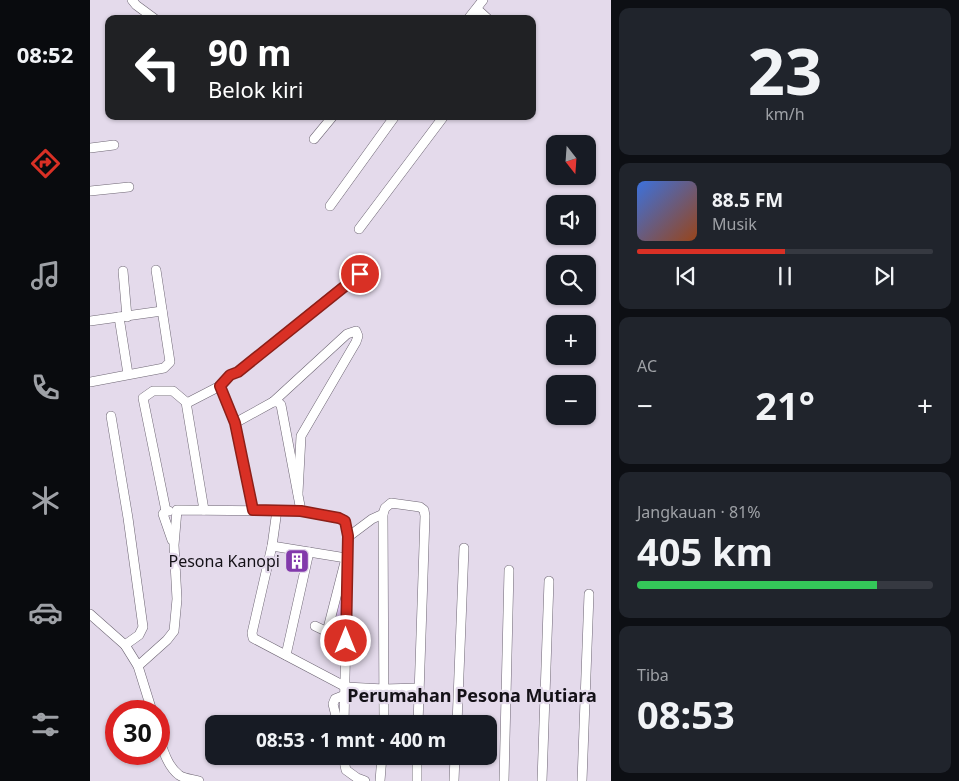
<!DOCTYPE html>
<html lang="id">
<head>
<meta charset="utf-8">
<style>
  body { margin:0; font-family:"Noto Sans",sans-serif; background:#20242c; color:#f1f3f6; height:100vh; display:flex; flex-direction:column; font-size:19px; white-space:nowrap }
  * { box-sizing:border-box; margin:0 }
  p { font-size:16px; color:#9ea1a6 }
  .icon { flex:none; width:28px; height:28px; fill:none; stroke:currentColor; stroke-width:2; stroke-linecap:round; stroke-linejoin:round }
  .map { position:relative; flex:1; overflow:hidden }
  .sheet { display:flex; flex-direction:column; gap:8px; padding:8px; background:#0d0f14; width:348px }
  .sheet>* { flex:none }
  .hud { position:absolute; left:15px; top:15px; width:431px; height:105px; border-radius:10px; box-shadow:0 1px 4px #0004; background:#202124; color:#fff; overflow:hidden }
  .needle { width:32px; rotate:163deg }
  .buttons { position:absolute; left:456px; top:135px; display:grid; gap:10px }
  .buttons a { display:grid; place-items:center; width:50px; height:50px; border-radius:10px; background:#171b24; box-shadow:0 1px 4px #0004; font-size:25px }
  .speed { position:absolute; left:15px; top:700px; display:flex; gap:10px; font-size:25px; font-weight:700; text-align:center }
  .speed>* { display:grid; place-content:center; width:65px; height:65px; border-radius:50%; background:#171b24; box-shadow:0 1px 4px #0004; line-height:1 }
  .speed .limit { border:8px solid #d22; background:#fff; color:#111 }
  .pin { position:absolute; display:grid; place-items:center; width:42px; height:42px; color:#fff; margin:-21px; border:2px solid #fff; border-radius:50%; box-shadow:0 1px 5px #0007 }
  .me { position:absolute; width:55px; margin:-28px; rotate:0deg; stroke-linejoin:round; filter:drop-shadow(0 0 4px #0008) }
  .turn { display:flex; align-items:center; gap:18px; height:105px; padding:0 20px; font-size:22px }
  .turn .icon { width:65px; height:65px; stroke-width:2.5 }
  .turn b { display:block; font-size:35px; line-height:42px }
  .big { font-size:38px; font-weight:700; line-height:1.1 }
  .sheet .widget { flex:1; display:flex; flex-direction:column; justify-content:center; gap:8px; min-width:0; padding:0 18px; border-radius:10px; background:#20242c }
  .sheet .dial { align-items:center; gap:0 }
  .dial b { font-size:65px; line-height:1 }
  .song { display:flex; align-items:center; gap:15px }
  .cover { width:60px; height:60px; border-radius:8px; background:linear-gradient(135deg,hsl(220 70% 55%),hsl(20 70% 35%)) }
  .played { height:5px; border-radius:2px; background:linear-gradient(90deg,#d93025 50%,#363941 50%) }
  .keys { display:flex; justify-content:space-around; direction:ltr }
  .heat { display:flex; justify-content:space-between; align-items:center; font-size:28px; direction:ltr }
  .charge { height:8px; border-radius:4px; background:linear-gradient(90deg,#34c759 81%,#363941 0) }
  .trip { position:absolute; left:115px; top:715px; width:292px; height:50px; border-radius:10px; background:#171b24; box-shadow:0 1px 4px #0004; font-weight:700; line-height:50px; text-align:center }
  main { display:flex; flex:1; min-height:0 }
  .tabs { display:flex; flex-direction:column; width:90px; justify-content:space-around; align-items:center; background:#090b0e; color:#9ea1a6 }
  .tabs .icon { width:35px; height:35px }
  .tabs .on { color:#d93025 }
  .tabs b { font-size:22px; color:#f1f3f6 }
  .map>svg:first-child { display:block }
  .green { fill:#dec2f2 }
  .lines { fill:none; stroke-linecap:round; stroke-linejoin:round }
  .minor-casing { stroke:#6e6674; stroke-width:10 }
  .minor { stroke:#fff; stroke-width:9 }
  .route-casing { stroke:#8d1f18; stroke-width:12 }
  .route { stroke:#d93025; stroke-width:9 }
  .labels { text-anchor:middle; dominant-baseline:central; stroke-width:4.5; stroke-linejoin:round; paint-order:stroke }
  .poi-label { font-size:16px; fill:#141117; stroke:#e4daeb; text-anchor:end }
  .neighbourhood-label { font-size:18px; font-weight:bold; fill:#141117; stroke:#e4daeb }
</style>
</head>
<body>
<main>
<nav class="tabs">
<b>08:52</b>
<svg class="icon on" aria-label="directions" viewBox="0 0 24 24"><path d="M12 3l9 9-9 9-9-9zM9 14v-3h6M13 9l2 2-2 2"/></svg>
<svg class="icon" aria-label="music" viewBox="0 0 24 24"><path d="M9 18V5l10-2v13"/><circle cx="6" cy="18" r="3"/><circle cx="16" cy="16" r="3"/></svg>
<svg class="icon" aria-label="phone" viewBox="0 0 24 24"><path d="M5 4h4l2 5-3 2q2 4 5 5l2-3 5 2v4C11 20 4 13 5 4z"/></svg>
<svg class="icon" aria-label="climate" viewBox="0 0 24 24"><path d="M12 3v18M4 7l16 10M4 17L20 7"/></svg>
<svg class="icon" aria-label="car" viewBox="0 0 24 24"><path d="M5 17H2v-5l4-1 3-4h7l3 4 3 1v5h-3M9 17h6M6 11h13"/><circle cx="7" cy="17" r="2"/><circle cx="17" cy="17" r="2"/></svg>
<svg class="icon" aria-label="filters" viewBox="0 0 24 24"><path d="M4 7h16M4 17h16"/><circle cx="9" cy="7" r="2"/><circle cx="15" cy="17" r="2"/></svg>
</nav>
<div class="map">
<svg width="522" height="781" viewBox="0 0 522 781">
  <rect width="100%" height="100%" fill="#e4daeb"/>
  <polygon class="green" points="254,578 254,637 240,630"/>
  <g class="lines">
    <defs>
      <g id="minor">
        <polyline points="42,0 46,5 65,19"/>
        <polyline points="387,9 398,19"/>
        <polyline points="378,19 393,0"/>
        <polyline points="224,139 243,116"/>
        <polyline points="0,148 24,145"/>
        <polyline points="0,191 39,187"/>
        <polyline points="240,206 305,116"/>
        <polyline points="269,229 354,116"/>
        <polyline points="33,271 37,317"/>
        <polyline points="29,317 38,374"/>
        <polyline points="0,321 72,311"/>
        <polyline points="0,382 74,368 80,362 66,270"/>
        <polyline points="96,402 114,510"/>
        <polyline points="183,402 257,334 266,331 268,336 266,342 211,436 208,493"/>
        <polyline points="21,416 38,518 53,627 49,635 35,645"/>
        <polyline points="145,423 183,402 188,402 191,405 211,511"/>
        <polyline points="163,510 145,423 130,386 140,375 148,372 269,274"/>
        <polyline points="187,510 182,546 162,633 163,638 256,687 294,689 329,688"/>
        <polyline points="76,511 53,398 63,391 83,391 96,402 99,402 130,386"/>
        <polyline points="79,511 76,511 73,514 82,540"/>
        <polyline points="182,546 256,558 237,632"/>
        <polyline points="0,614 35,645 48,666 62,711"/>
        <polyline points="225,626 256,641"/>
        <polyline points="196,655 219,552"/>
        <polyline points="48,666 77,640 84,631 87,599 84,545 87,510 211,511 252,519 255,521 258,537"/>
        <polyline points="248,724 243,704 245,699 255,695"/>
        <polyline points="254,724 258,537 282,519 293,514"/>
        <polyline points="294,724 293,514 295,508 301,503 330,507 334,510 335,516 328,724"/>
        <polyline points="367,724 374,548"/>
        <path d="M69,738C73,750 78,767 89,775C94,779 103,779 109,781"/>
        <polyline points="253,756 256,770 267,778 275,781"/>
        <polyline points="290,781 292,756"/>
        <polyline points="327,781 327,756"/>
        <polyline points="364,781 365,756"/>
        <polyline points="414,781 419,570"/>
        <polyline points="452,781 459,581"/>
        <polyline points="492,781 499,594"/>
      </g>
    </defs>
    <use href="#minor" class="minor-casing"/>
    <use href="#minor" class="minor"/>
  </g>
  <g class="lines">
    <defs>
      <polyline id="route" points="256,641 258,536 255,521 249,518 211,511 163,510 145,423 130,386 140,375 148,372 270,274"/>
    </defs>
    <use href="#route" class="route-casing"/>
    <use href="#route" class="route"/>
  </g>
  <defs>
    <symbol id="building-square" viewBox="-11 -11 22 22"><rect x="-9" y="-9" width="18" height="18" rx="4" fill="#8239ab" stroke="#e4daeb"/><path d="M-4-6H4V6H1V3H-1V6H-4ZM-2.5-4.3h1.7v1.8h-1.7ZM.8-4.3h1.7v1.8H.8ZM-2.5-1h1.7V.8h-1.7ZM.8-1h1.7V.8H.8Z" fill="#fff"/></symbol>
  </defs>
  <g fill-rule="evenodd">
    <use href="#building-square" x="193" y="547" width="28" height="28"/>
  </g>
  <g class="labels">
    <g class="poi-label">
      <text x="190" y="561">Pesona Kanopi</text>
    </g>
    <g class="neighbourhood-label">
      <text x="382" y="695">Perumahan Pesona Mutiara</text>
    </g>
  </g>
</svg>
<div class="buttons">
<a><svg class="needle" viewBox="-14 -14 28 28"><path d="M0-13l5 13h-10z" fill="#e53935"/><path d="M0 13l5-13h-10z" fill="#9ea1a6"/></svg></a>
<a><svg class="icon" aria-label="sound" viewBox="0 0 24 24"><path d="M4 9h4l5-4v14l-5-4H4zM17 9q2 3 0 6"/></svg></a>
<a><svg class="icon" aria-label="search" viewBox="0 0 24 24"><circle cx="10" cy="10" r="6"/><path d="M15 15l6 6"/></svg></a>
<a>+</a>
<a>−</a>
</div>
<div class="speed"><div class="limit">30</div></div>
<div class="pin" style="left:270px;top:274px;background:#d93025"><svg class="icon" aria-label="arrive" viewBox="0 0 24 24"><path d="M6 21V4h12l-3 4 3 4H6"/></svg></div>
<svg class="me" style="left:256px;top:641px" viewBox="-20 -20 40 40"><circle r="17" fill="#d93025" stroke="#fff" stroke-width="3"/><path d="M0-11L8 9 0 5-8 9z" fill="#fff"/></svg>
<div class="trip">08:53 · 1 mnt · 400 m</div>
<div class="hud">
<div class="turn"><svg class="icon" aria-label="left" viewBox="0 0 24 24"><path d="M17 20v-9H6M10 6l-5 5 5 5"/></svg><div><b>90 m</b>Belok kiri</div></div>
</div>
</div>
<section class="sheet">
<div class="widget dial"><b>23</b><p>km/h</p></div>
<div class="widget">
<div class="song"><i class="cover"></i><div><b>88.5 FM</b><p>Musik</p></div></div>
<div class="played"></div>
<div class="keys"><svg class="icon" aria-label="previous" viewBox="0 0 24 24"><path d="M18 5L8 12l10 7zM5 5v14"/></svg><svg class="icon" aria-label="pause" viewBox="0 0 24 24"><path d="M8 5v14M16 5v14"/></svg><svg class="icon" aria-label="next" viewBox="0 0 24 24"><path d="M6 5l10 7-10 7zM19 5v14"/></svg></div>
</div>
<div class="widget"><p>AC</p>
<div class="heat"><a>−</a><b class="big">21°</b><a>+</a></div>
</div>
<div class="widget"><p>Jangkauan · 81%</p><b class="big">405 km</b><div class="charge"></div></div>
<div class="widget"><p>Tiba</p><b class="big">08:53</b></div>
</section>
</main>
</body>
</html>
